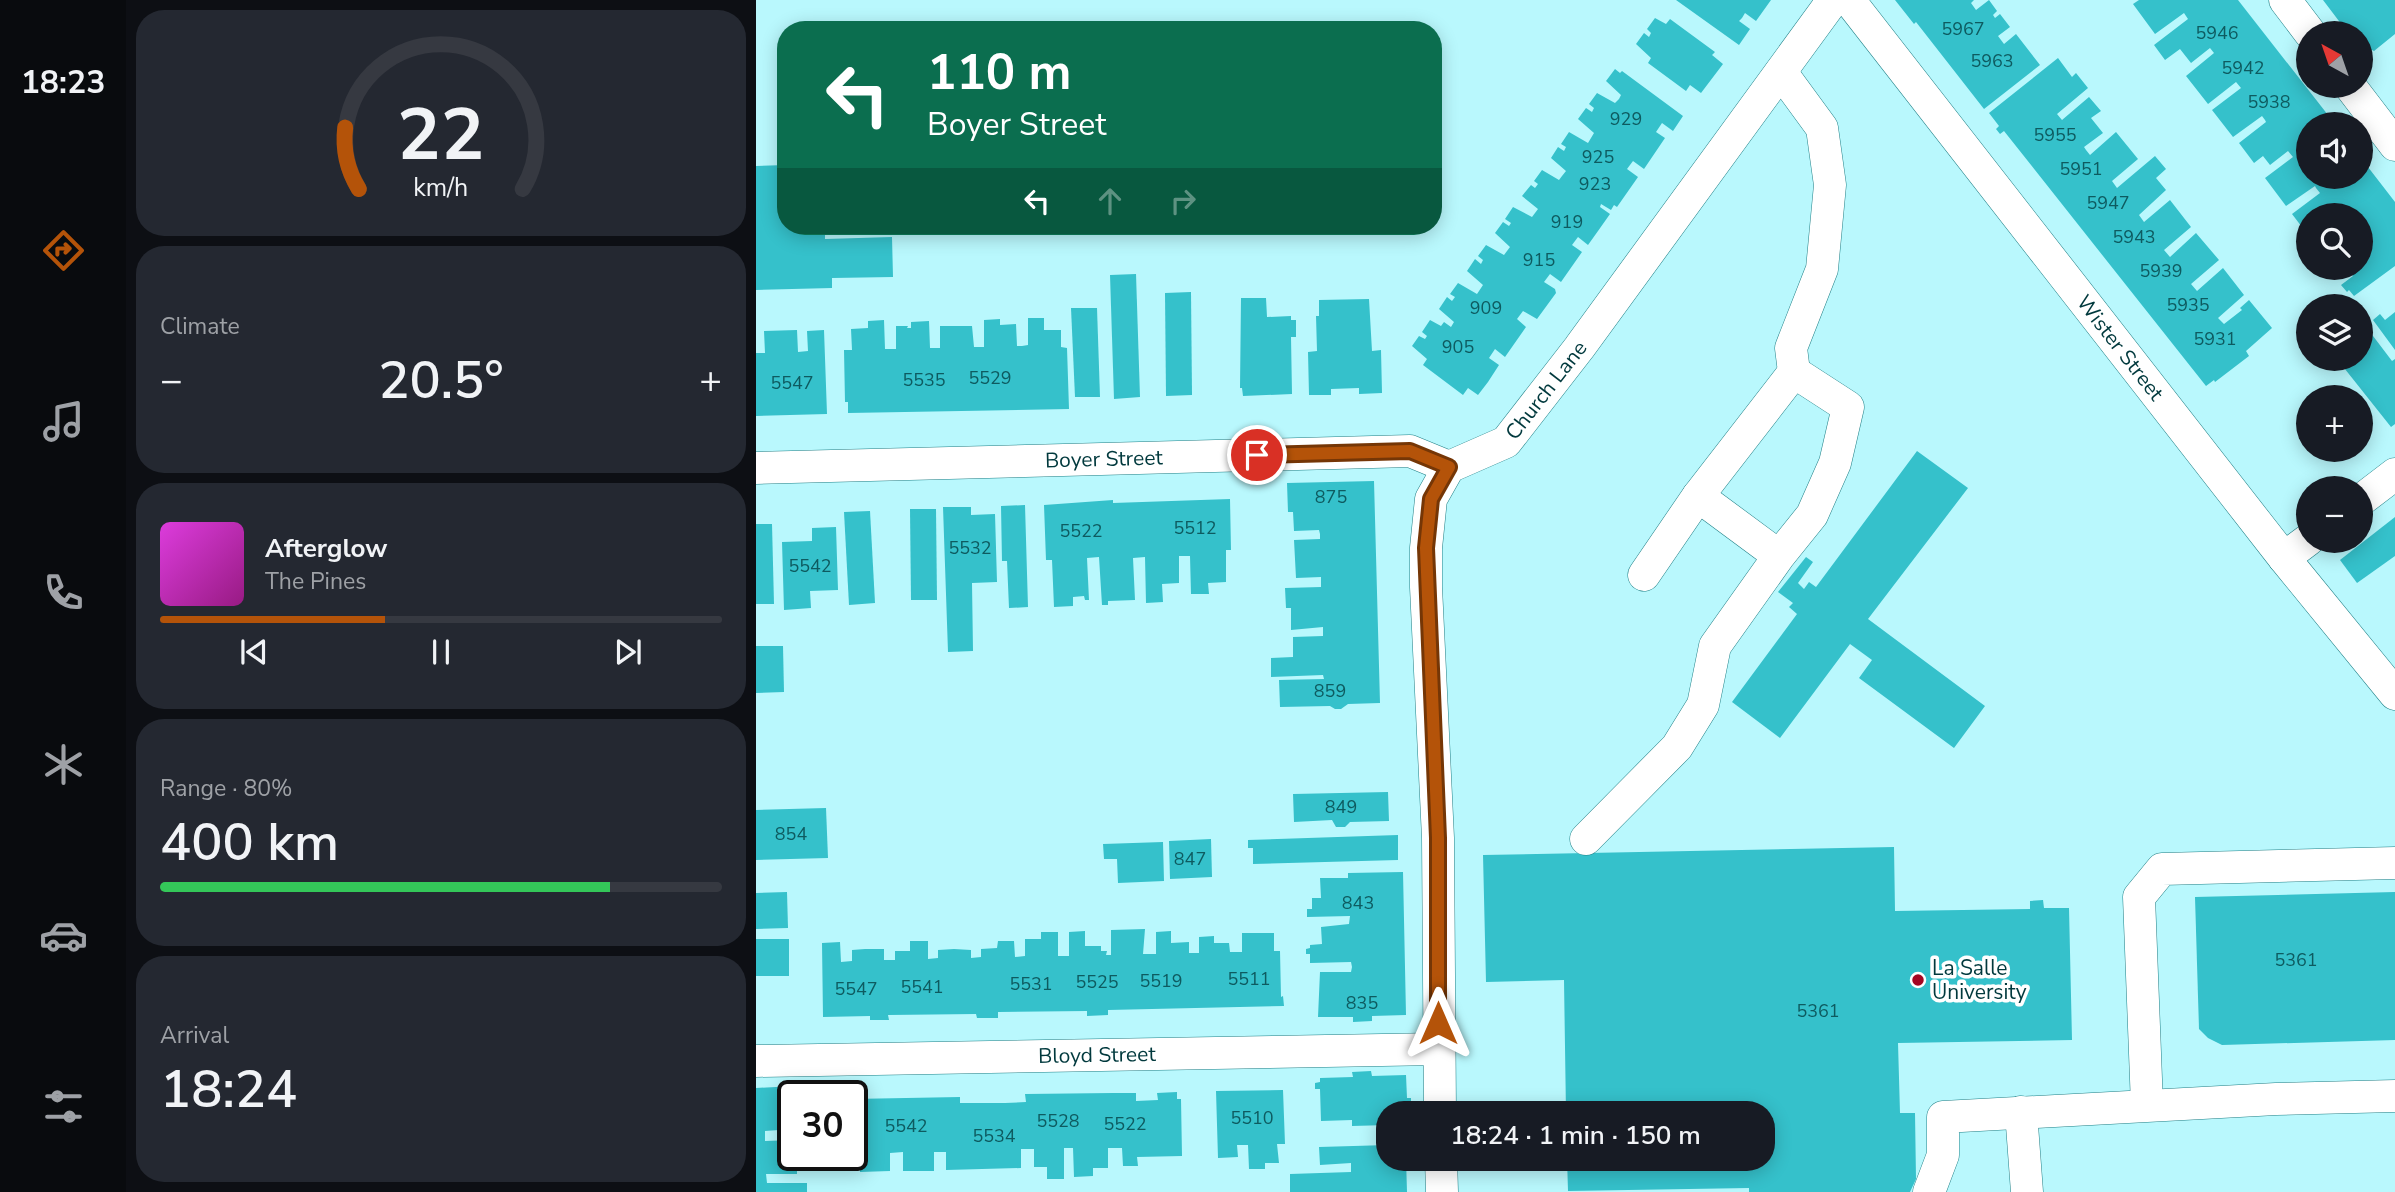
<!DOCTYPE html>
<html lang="en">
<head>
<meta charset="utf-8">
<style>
  body { margin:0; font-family:"Nunito Sans",sans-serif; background:#242831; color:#f1f3f6; height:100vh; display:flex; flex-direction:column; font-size:26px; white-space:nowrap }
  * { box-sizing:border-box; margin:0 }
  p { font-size:23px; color:#9ea1a6 }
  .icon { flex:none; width:38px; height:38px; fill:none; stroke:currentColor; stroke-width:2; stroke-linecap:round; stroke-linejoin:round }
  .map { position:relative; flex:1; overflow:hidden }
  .details { display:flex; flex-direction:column; gap:10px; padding:10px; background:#0d0f14; width:630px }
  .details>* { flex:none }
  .guide { position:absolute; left:21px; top:21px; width:665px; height:214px; border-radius:28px; box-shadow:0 4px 18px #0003; background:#0b6e4f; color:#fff; overflow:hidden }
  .needle { width:46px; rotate:320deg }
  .tools { position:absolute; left:1540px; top:21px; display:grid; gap:14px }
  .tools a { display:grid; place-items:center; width:77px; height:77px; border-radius:50%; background:#171b24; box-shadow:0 4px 18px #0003; font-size:35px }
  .speed { position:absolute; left:21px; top:1080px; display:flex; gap:14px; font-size:35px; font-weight:700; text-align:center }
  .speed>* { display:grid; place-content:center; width:91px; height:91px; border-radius:50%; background:#171b24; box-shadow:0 4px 18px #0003; line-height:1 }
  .speed .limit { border:4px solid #111; border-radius:10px; background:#fff; color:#111 }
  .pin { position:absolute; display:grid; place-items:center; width:60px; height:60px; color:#fff; margin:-30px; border:4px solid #fff; border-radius:50%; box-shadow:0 2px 7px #0007 }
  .me { position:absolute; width:77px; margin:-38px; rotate:0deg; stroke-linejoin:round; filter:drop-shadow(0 0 5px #0008) }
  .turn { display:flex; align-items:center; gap:24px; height:147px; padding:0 35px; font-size:32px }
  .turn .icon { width:91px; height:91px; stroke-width:2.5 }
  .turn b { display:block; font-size:49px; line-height:60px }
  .lanes { display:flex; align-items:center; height:66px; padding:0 35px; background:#0003; justify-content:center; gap:35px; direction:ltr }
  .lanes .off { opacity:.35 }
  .big { font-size:52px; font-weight:600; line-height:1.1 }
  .details .widget { flex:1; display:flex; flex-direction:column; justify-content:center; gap:10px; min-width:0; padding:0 24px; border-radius:28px; background:#242831 }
  .details .dial { align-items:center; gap:0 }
  .dial svg { height:182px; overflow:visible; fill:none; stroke:#363941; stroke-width:7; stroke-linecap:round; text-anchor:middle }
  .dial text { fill:#f1f3f6; stroke:none }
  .song { display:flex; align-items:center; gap:21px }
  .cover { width:84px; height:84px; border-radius:10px; background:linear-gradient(135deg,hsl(300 70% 55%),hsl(310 70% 35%)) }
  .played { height:7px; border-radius:4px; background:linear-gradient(90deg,#b45309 40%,#363941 40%) }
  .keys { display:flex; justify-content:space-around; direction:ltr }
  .heat { display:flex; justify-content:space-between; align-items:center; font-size:38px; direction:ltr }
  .charge { height:10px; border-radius:5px; background:linear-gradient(90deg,#34c759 80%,#363941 0) }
  .trip { position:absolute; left:620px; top:1101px; width:399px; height:70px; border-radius:28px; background:#171b24; box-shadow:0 4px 18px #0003; font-weight:600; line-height:70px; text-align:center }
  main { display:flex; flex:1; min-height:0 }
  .dock { display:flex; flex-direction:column; width:126px; justify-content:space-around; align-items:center; background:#090b0e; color:#9ea1a6 }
  .dock .icon { width:49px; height:49px }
  .dock .active { color:#b45309 }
  .dock b { font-size:32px; color:#f1f3f6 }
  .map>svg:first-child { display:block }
  .building { fill:#35c1cb }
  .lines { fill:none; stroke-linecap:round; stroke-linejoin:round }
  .minor-casing { stroke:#218087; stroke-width:33 }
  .minor { stroke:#fff; stroke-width:32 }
  .route-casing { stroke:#753606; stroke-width:18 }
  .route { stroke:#b45309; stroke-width:12 }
  .poi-dot { fill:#a30522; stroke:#fff; stroke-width:2.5 }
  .labels { text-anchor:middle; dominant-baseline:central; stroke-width:7; stroke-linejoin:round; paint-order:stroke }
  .number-label { font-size:18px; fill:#0e5b60 }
  .street-label { font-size:21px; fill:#01393d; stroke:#fff }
  .poi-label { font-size:21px; fill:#01393d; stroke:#fff; text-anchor:start }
</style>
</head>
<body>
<main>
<nav class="dock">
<b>18:23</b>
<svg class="icon active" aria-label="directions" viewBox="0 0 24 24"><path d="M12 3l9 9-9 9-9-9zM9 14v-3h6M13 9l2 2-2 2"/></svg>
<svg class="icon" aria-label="music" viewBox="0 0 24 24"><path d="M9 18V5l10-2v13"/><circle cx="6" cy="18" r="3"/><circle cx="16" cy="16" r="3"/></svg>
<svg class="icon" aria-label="phone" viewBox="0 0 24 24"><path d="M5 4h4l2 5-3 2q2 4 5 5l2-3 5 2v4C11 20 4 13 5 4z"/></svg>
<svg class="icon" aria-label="climate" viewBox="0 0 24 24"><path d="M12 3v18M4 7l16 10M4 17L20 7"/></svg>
<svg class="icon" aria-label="car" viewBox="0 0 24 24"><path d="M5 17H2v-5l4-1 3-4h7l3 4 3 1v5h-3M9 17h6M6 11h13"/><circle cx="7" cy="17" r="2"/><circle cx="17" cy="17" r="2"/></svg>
<svg class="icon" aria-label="filters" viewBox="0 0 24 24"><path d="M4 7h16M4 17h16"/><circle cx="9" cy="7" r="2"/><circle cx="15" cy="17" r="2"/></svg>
</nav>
<section class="details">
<div class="widget dial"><svg viewBox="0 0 100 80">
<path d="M14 69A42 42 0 1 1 86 69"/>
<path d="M14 69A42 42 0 0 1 8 42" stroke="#b45309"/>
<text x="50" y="56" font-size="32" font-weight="700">22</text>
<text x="50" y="72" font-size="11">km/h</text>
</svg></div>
<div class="widget"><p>Climate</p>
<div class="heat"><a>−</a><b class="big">20.5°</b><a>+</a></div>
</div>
<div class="widget">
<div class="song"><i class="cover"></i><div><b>Afterglow</b><p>The Pines</p></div></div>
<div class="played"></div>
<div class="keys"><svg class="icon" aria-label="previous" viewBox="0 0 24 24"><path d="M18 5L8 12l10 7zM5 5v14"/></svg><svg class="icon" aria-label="pause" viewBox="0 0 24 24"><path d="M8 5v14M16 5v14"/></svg><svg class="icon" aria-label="next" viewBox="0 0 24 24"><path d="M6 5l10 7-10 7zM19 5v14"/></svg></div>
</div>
<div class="widget"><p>Range · 80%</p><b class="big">400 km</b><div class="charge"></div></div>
<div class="widget"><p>Arrival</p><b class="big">18:24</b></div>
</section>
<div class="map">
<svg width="1639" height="1192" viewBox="0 0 1639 1192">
  <rect width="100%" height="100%" fill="#b9f8fd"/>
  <g class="building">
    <polygon points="920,0 1015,0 1000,21 989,13 986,18 983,21 994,29 983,45"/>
    <polygon points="1139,0 1218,0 1215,3 1220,10 1233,0 1241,11 1237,15 1239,18 1244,14 1254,27 1242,36 1248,44 1260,34 1284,65 1228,109 1160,22 1158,24"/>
    <polygon points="1383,0 1482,0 1579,124 1552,124 1552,177 1605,177 1605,158 1639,202 1639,266 1598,296 1593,290 1591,292 1585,285 1597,276 1591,269 1583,275 1578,268 1605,268 1605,215 1552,215 1552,235 1536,214 1564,193 1560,188 1559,186 1530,206 1509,178 1537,157 1532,151 1514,165 1507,156 1498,163 1483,143 1510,122 1509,120 1506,116 1477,137 1456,110 1485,88 1480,82 1452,104 1430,76 1458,53 1454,48 1435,63 1424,49 1409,60 1398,45 1432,19 1428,13 1399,34 1377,4"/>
    <polygon points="1567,0 1639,0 1639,34 1618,51 1616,50 1609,55 1605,49 1605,33 1592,33"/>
    <polygon points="899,18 910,24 914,19 959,52 956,55 967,64 945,93 934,85 930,91 892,63 895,58 880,44 888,33 893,37 895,33 891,29"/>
    <polygon points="1302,58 1316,77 1320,73 1332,88 1301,114 1306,120 1333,97 1345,111 1335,118 1347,133 1328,147 1330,150 1334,155 1360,132 1382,159 1356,181 1361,188 1399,156 1410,169 1400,178 1410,190 1383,215 1388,222 1414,200 1435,227 1408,250 1414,257 1440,233 1463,260 1435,284 1441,291 1467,268 1488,295 1462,318 1468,324 1486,310 1484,308 1493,300 1516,328 1490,351 1493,356 1459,382 1458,380 1450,386 1248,131 1244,134 1240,129 1243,126 1233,113"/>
    <polygon points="859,69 864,73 866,71 927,116 917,131 906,123 900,132 909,138 888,169 877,161 871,169 882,177 861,207 858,205 855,210 845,204 844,207 854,214 842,231 832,245 822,237 816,245 826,252 805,282 794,274 788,282 799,289 800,293 781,319 767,311 761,319 770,327 749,357 739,349 733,358 743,365 732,382 722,395 712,388 707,395 667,365 671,359 656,346 663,336 669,339 671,336 666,332 674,320 685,326 688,322 695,327 698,322 683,309 691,297 696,301 699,297 694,294 702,283 721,294 727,285 711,271 719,259 725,264 727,260 722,256 730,245 748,255 754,247 739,233 747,222 753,226 755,223 749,219 757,207 776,217 782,209 766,196 775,185 779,188 782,184 778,181 786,170 803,180 806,176 810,171 795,158 802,147 808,151 810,147 805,144 813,132 832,143 838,133 822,119 830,108 836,112 838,108 833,104 841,93 859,103 863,99 865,95 850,81"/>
    <polygon points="30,165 30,226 69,226 69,239 136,237 137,277 76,278 76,288 0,290 0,166"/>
    <polygon points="380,274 384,397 358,399 354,275"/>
    <polygon points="435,292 436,395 410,396 409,293"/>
    <polygon points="485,298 510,298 511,317 535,316 535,320 540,320 540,337 535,337 536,394 487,396 486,388 484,388"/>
    <polygon points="613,299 616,351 625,350 626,393 603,394 603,388 575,389 575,395 553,395 552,352 561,351 560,316 563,316 563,300"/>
    <polygon points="315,308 341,308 344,397 319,397"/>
    <polygon points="1639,312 1639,350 1617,320 1624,314 1629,320"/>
    <polygon points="272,318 288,318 288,330 305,330 305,347 311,348 313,409 92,413 92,402 89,402 88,350 96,350 95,329 112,328 112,321 128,320 129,349 140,349 140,326 152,326 151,328 155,328 155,322 173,321 174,348 184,348 184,326 216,326 218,347 228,347 228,320 244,319 244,325 260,324 261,346 266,346 272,345"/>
    <polygon points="41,330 42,352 52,351 51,331 68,330 71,414 0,416 0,353 9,353 8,331"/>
    <polygon points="1614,332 1636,361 1639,359 1639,424 1635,427 1581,359 1605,359 1605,340"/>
    <polygon points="1161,451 1212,488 1112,619 1229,706 1198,748 1103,678 1116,660 1094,644 1024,738 976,702 1041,614 1033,607 1037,603 1022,592 1050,557 1057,562 1042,583 1048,589 1053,582 1060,587"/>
    <polygon points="618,481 624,703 592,704 585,709 579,709 574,706 524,707 523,680 568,679 567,675 515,677 515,658 537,657 537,637 567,636 567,627 535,630 535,608 530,608 529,588 565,587 565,577 540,578 538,540 564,539 564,534 563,530 538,531 537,512 532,512 531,483"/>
    <polygon points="474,499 475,550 470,550 470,582 452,583 453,594 435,594 434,556 423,556 423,583 406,584 407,602 390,603 389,557 377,558 379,600 352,601 352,605 346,605 343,557 331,558 333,600 329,600 328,596 317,597 317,606 298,607 296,560 290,560 288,505 357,500 357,503"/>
    <polygon points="269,505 272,607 253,608 251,561 246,561 245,506"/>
    <polygon points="187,507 215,507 215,515 239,514 241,582 216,583 217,651 192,652"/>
    <polygon points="154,509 180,509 181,600 155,600"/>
    <polygon points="114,511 119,603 93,605 88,512"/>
    <polygon points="1639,517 1639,556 1601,583 1584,560"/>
    <polygon points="0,524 16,524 18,604 0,604"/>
    <polygon points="80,527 82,590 54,591 55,608 28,610 26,542 56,541 56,528"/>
    <polygon points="0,646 27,646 28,692 0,693"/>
    <polygon points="632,792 633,821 594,822 589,827 580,827 576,820 538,822 537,794"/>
    <polygon points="70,808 72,858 0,860 0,810"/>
    <polygon points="642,835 642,860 497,864 497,848 492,848 492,840"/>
    <polygon points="455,839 456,877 414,879 413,841"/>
    <polygon points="407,842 408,881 362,883 361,859 348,859 347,844"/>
    <polygon points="1138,847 1139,911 1274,909 1274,901 1287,900 1288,908 1313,908 1316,1040 1142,1043 1144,1113 1159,1113 1160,1179 1154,1192 993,1192 993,1188 812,1191 811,1158 1006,1158 1006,1113 810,1113 808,980 730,982 727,855"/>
    <polygon points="647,872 650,1015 616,1016 616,1021 597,1022 597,1017 562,1017 564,972 595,972 596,967 595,962 554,963 554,954 550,954 550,949 554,948 554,945 566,944 565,927 593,924 594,916 551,917 551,909 556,909 556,898 565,898 564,878 592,878 592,873"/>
    <polygon points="31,892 32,928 0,929 0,893"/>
    <polygon points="1639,892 1639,1040 1466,1045 1452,1038 1443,1029 1439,897"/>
    <polygon points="389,929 387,954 400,954 400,932 415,931 415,943 433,942 433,953 443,953 443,937 458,936 458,943 473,943 474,952 486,952 486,933 518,933 518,951 524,951 525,997 527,996 528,1006 352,1010 352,1015 331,1016 331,1011 242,1012 242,1018 221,1018 220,1014 132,1015 133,1020 114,1020 114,1016 67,1017 66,943 84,942 85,962 96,961 96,950 109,949 128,949 128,960 139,960 139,951 154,951 154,941 172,941 172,959 182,958 182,950 198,949 215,950 215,958 225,957 225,949 241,948 242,941 258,941 259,957 269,956 269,939 285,939 285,932 302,932 302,956 313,956 313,932 329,931 329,946 345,946 345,951 351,951 350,955 355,955 355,930"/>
    <rect x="0" y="939" width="33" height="37"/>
    <polygon points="615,1071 616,1076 650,1075 651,1098 655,1098 655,1104 651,1104 652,1113 632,1113 632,1125 596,1126 596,1120 565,1121 564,1089 559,1089 559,1083 564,1082 564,1078 597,1077 596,1072"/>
    <polygon points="39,1086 37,1129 9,1131 9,1141 37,1140 37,1155 41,1155 41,1174 10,1174 11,1183 51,1183 51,1192 0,1192 0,1088"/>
    <polygon points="527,1090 529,1144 521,1144 523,1163 509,1163 509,1169 493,1169 492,1145 481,1145 482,1157 462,1158 460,1091"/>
    <polygon points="421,1092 421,1099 425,1099 426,1156 381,1157 382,1166 367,1166 366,1148 352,1148 352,1168 337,1168 337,1176 318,1177 317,1148 308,1148 308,1179 291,1179 291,1167 278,1167 278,1149 265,1149 265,1168 190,1170 190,1152 178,1152 178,1171 147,1171 147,1152 134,1153 134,1171 104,1172 103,1154 96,1154 96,1099 204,1097 204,1103 249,1103 270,1102 269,1094 357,1093 380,1093 380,1101 402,1100 401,1093"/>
    <polygon points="632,1145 632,1158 650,1158 651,1192 534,1192 534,1174 595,1172 595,1163 564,1165 563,1147"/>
  </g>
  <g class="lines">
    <defs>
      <g id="minor">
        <path id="s1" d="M1093,0L1528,558L1639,694"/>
        <polyline points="1529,0 1554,33"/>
        <polyline points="1025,72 1066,128 1074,185 1066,269 1035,348 1038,372"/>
        <polyline points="1594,86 1639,145"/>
        <path id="s2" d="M0,468L654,451L693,467"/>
        <polyline points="1605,500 1639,474"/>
        <polyline points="1528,558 1552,540"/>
        <polyline points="888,575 942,496"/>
        <polyline points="830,839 921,747 947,705 959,646 1023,556 942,496 1038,372 1092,407 1079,463 1056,515 1023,556"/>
        <path id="s3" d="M0,1061L682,1049"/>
        <polyline points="1391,1105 1383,897 1406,869 1639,863"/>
        <polyline points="1265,1112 1271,1192"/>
        <path id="s4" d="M684,1113L682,838L670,587V548L675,499L693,467L750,442L823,348L1077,0"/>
        <polyline points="685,1158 686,1192"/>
        <polyline points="1173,1192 1187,1155 1187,1117 1520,1099 1639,1096"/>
      </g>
    </defs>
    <use href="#minor" class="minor-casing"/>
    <use href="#minor" class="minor"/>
  </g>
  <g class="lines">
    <defs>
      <polyline id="route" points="501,455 654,451 693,467 675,499 670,548 682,838 682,1023"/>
    </defs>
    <use href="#route" class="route-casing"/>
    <use href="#route" class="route"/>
  </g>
  <circle class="poi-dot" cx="1162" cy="980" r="7"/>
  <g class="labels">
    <g class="number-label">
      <text x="1207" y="29">5967</text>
      <text x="1461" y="33">5946</text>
      <text x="1236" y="61">5963</text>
      <text x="1487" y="68">5942</text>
      <text x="1513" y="102">5938</text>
      <text x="870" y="119">929</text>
      <text x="1299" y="135">5955</text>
      <text x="842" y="157">925</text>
      <text x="1325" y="169">5951</text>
      <text x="839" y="184">923</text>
      <text x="1352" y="203">5947</text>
      <text x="811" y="222">919</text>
      <text x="1378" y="237">5943</text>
      <text x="783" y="260">915</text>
      <text x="1405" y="271">5939</text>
      <text x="1432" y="305">5935</text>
      <text x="730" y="308">909</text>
      <text x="1459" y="339">5931</text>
      <text x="702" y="347">905</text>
      <text x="234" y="378">5529</text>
      <text x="168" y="380">5535</text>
      <text x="36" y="383">5547</text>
      <text x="575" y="497">875</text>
      <text x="439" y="528">5512</text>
      <text x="325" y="531">5522</text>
      <text x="214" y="548">5532</text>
      <text x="54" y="566">5542</text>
      <text x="574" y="691">859</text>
      <text x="585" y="807">849</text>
      <text x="35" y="834">854</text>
      <text x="434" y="859">847</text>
      <text x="602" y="903">843</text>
      <text x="1540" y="960">5361</text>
      <text x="493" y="979">5511</text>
      <text x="405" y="981">5519</text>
      <text x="341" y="982">5525</text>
      <text x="275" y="984">5531</text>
      <text x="166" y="987">5541</text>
      <text x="100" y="989">5547</text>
      <text x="606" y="1003">835</text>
      <text x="1062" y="1011">5361</text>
      <text x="496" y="1118">5510</text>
      <text x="302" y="1121">5528</text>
      <text x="369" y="1124">5522</text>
      <text x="150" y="1126">5542</text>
      <text x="238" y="1136">5534</text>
    </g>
    <g class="street-label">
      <text stroke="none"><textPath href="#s1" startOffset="441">Wister Street</textPath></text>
      <text stroke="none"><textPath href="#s4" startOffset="779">Church Lane</textPath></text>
      <text stroke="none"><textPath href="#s2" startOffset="348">Boyer Street</textPath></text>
      <text stroke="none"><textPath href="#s3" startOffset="341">Bloyd Street</textPath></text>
    </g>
    <g class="poi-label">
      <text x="1176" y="968">La Salle<tspan x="1176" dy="24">University</tspan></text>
    </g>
  </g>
</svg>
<div class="tools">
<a><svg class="needle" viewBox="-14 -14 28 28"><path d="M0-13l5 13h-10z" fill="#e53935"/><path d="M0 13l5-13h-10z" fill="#9ea1a6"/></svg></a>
<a><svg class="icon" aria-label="sound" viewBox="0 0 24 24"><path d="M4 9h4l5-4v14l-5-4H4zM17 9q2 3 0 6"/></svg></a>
<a><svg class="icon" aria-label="search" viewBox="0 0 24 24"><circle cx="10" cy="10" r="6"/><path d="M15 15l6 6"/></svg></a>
<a><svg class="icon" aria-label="layers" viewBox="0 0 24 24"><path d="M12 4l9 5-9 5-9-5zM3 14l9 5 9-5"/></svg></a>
<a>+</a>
<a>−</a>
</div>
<div class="speed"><div class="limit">30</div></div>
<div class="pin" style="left:501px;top:455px;background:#d93025"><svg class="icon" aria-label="arrive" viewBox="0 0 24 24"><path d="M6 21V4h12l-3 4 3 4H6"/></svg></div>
<svg class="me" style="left:682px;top:1023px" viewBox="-20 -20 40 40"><path d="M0-17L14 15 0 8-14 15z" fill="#b45309" stroke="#fff" stroke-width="4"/></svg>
<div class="trip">18:24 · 1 min · 150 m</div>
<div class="guide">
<div class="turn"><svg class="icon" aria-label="left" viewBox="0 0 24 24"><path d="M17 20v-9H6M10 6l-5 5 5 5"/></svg><div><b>110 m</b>Boyer Street</div></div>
<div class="lanes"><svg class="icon" aria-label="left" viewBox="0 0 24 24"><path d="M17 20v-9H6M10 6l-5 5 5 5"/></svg><svg class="icon off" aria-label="ahead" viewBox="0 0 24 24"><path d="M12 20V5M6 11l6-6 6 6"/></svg><svg class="icon off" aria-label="right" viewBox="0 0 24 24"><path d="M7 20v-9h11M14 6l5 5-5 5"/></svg></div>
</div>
</div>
</main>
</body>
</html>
